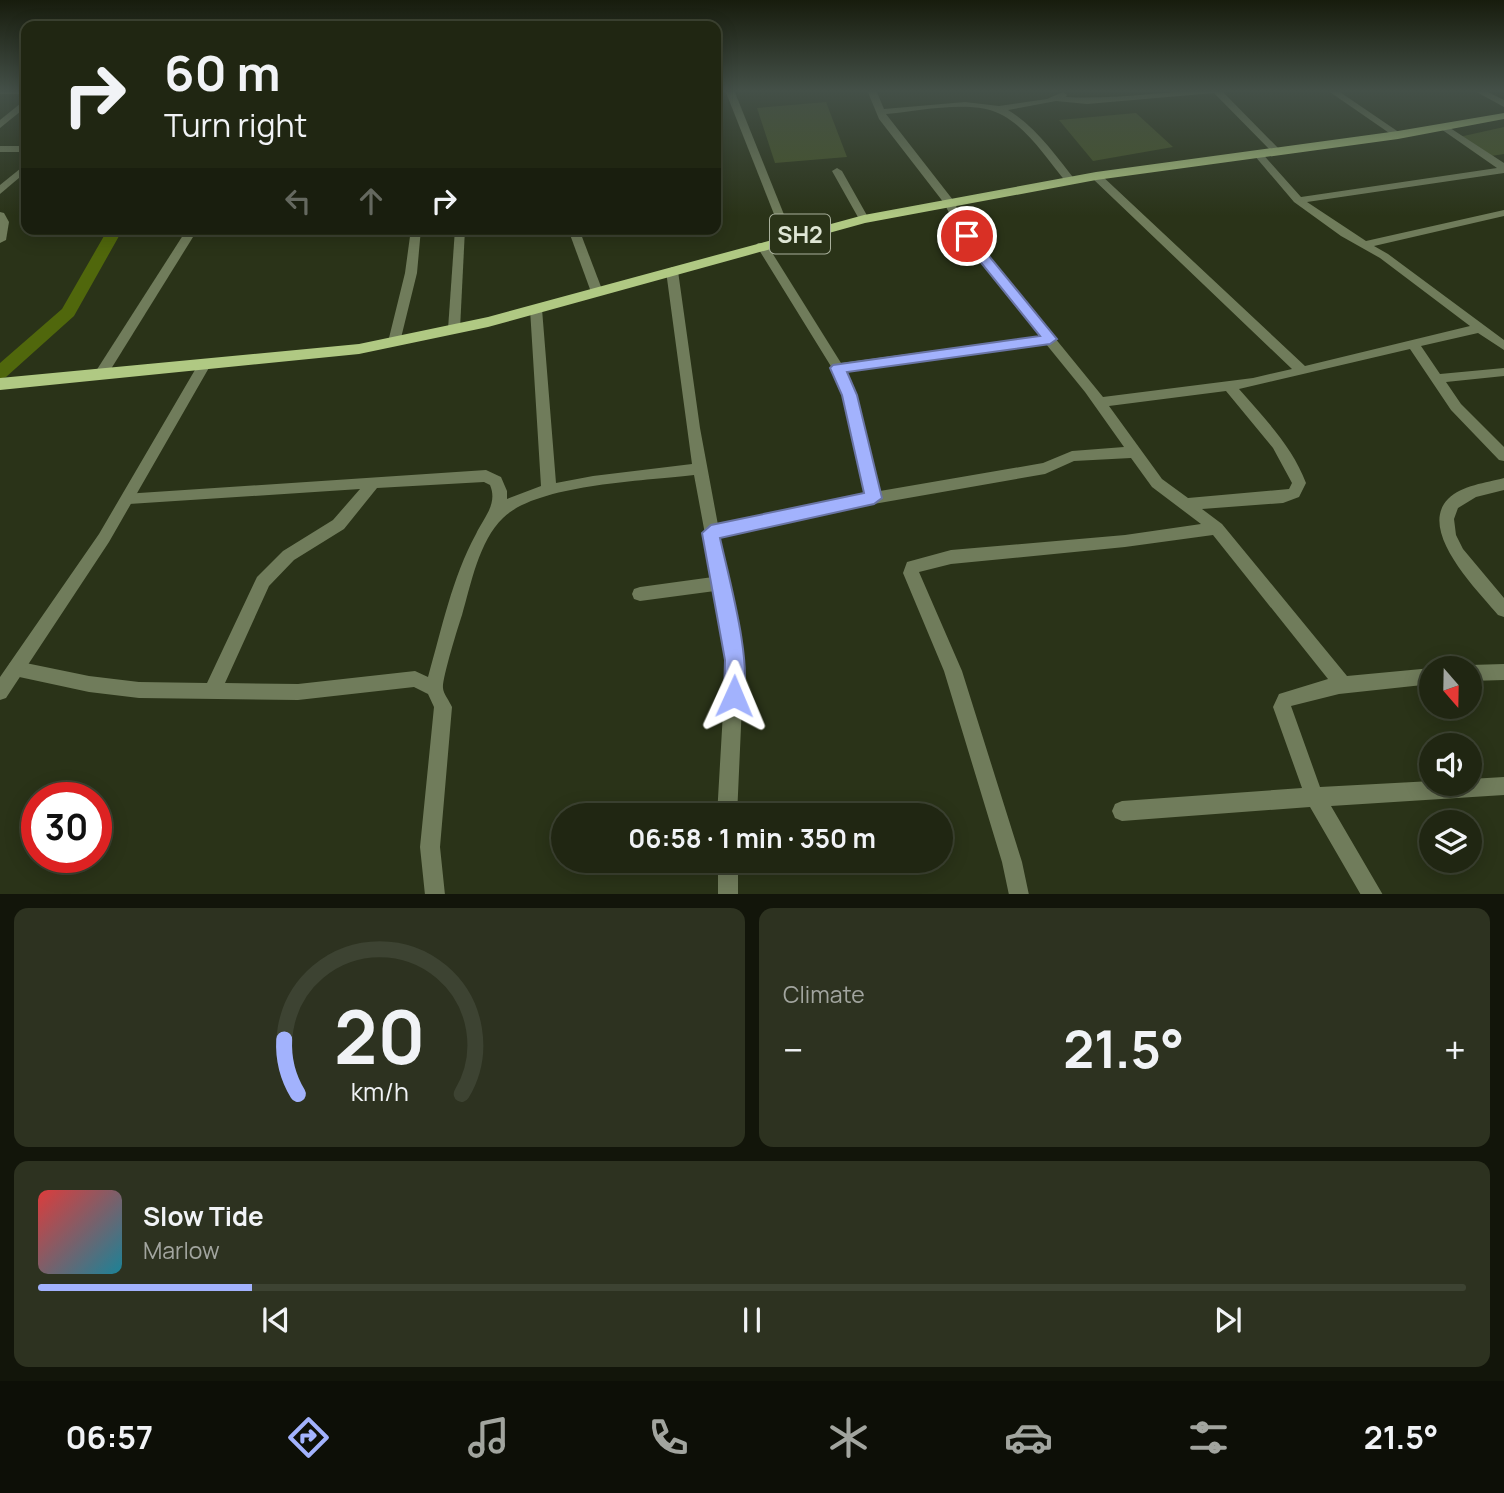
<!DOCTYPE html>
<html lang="en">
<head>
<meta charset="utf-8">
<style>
  body { margin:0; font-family:Manrope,sans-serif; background:#2d3220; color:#f1f3f6; height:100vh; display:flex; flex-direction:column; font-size:26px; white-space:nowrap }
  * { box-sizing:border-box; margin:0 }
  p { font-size:23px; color:#a2a59f }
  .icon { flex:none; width:38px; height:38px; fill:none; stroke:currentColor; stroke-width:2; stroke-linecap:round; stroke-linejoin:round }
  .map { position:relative; height:894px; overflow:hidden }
  .sheet { display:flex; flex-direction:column; gap:14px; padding:14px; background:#12150a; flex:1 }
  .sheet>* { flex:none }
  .hud { position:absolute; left:21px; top:21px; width:700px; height:214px; border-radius:14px; box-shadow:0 4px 18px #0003,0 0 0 2px #3d4332; background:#202612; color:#f1f3f6; overflow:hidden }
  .needle { width:46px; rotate:160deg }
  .controls { position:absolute; left:1419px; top:656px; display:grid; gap:14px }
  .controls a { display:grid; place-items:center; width:63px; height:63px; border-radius:50%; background:#202612; box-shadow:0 4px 18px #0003,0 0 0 2px #3d4332; font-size:35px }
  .speed { position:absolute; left:21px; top:782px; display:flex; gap:14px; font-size:35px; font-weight:700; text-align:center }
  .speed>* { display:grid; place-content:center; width:91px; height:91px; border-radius:50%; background:#202612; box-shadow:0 4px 18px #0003,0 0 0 2px #3d4332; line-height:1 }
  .speed .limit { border:10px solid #d22; background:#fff; color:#111 }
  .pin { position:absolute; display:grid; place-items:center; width:60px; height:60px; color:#fff; margin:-30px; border:4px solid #fff; border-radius:50%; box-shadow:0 2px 7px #0007 }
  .me { position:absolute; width:77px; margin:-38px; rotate:1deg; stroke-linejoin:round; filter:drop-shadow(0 0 5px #0008) }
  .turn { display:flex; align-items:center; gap:24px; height:147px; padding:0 28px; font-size:32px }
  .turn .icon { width:91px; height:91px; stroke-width:2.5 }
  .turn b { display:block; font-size:49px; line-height:60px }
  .lanes { display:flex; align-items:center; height:66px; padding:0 28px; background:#0003; justify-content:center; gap:35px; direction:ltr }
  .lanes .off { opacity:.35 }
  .big { font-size:52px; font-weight:700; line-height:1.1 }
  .sheet .card { flex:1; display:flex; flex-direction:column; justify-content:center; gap:10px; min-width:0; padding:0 24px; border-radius:14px; background:#2d3220 }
  .sheet .dial { align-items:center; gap:0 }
  .dial svg { height:182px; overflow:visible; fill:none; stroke:#3d4332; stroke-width:7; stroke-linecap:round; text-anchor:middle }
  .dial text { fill:#f1f3f6; stroke:none }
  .song { display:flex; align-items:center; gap:21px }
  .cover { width:84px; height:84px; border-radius:10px; background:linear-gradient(135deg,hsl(0 70% 55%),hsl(190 70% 35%)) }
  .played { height:7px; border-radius:4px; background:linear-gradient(90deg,#a2b2fd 15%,#3d4332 15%) }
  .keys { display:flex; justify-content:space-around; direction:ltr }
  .heat { display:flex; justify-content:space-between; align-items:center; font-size:38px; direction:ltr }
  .sheet .tiles { flex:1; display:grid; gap:14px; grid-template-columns:1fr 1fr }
  .card:last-child { grid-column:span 2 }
  .trip { position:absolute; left:551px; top:803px; width:402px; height:70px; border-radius:35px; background:#202612; box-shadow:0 4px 18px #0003,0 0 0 2px #3d4332; font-weight:700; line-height:70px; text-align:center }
  .tab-bar { display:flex; height:112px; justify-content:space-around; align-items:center; background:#0d0f07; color:#a2a59f }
  .tab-bar .icon { width:49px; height:49px }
  .tab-bar .on { color:#a2b2fd }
  .tab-bar b { font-size:32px; color:#f1f3f6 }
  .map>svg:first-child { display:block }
  .green { fill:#455426 }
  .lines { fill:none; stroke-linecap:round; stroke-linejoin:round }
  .canal { fill:#50670c; fill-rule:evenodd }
  .minor { fill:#707c5b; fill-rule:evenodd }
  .tertiary { fill:#707c5b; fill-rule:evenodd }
  .primary { fill:#b0c983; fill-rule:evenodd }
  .route { fill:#a2b2fd; stroke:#6974a4; stroke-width:2 }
  .labels { text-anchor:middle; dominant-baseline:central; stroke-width:5; stroke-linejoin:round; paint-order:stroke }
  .shield { fill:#2a3318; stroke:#a9b09c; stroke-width:2 }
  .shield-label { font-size:23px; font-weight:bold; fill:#dfe6d5 }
</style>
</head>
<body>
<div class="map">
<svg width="1504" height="895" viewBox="0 0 1504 895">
  <rect width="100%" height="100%" fill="#2a3318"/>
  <g class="green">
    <polygon points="826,102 847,157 775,163 757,108"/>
    <polygon points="1136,113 1173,147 1093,161 1059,120"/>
    <polygon points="1504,127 1504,154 1491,156 1459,137"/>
  </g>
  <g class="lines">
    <polygon class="canal" points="108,229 123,229 74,316 6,377 0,379 0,363 62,309"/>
    <g class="minor">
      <rect x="0" y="90" width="26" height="4"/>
      <polygon points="725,90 734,90 793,237 792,239 788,240 783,237"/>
      <path d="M867,90H876L884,109L965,102L999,106L1047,99L1063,92L1067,95L1066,97C1117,100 1170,90 1221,90L1279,149V153H1273L1214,93L1087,104L1056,101L1008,110C1035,126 1057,157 1076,181L1071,184L1067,183C1048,161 1030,131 1004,116C976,98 919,111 886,114L953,200L971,235L1103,397L1253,378L1292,369L1092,178V174H1100L1305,366L1470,326L1380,258L1341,236L1294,202L1254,155V151H1260L1301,197L1497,168L1441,129V125L1444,124L1504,163V173L1307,202L1366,241L1504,210V216L1374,246L1388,254L1504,340V350L1478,333L1421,346L1440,374L1504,368V376L1446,382L1461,404L1504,447V461L1499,460L1451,410L1410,349L1239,389C1265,419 1292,446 1306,483L1299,497L1283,503L1202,509L1222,524L1347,676L1432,668H1433H1432V684L1339,694L1291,706L1320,787L1432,781V784H1470V779L1504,777V795L1331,806L1383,895H1361L1310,807L1122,821L1115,818L1112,811L1115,804L1122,801L1302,788L1273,707L1279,694L1328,679L1213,535L1125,547L951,564L919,572L962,671L1022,862L1029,895H1009L1002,862L944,671L903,573L907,562L951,550L1125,535L1201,524L1152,487L1131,458L1074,461L1045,474L828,512L720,537L744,660L737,816H717L726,660L715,591L640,601L634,599L632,594L634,589L640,587L713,577L694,475C646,481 537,484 503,518C479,541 471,584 462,615C458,627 442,679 443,688C443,693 450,702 452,707L440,847L445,895H425L420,847L434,707L428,694L414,687L298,700L139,698L89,692L10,675L7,669L10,663L16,661L89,676L139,682L207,683L257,577L283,551L333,520L360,489L129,504L124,502L122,498L124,494L486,470L501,477L507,491V499L541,486L530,309L532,306L536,305L542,309L556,483L593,476L692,464L666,271L672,267L678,271L700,428L718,525L866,494L842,395L832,368L756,245L758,243H766L841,363L1040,336L962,238L944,203L879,119ZM1046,344L1085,392L1124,447L1072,451L1043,463L880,491L856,395L846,371ZM1226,391L1273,448L1292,483L1289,489L1188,498L1162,479L1109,406ZM484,482L490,485C498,504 484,517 476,534C452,578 442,628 428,677L415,671L298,684L225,683L269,586L294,560L344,529L377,488Z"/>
      <polygon points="1327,90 1337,90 1403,135 1395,137"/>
      <polygon points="1473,90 1484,90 1504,100 1504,107"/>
      <polygon points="26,99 26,107 0,128 0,120"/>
      <rect x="0" y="146" width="26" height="6"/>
      <polygon points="26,164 26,172 0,194 0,185"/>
      <polygon points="837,168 842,171 869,219 868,221 864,222 859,219 832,171"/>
      <polygon points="0,212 4,213 9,222 6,240 0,243"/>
      <polygon points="411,229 421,229 417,273 400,342 394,346 388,342 405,273"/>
      <polygon points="455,229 465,229 460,329 454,333 448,329"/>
      <polygon points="568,229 579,229 603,292 601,295 593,295 591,292"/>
      <path d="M1504,478V490L1476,497L1458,508L1454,519L1456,535L1463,549L1504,598V617L1498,615C1478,591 1417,531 1448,499C1462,485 1486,483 1504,478Z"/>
      <polygon points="1504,664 1504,680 1470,681 1470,668 1463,668 1470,665"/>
      <rect x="718" y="861" width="20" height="34"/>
    </g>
    <g class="tertiary">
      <polygon points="187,229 198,229 106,377 96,377 95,374 96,371"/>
      <polygon points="204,362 210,366 109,542 6,698 0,700 0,677 99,534 199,363"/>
    </g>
    <polygon class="primary" points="1504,113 1504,119 1398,139 1096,180 865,223 488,327 359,354 0,390 0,378 359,344 488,317 864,215 1096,172 1398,131"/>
  </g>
  <linearGradient id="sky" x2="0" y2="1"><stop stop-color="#171c0d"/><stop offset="0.42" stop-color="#445048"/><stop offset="1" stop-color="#445048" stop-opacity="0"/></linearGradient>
  <rect width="1504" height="216" fill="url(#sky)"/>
  <path class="route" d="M962,234H971L1057,339L1050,344L847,372L857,395L882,498L874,504L720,538C728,575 755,670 741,702L734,705L727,702L724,696L725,660L702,533L711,525L864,493L842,395L830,368L833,365L1040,336L962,239Z"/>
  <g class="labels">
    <rect class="shield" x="770" y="214.5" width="60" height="39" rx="5"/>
    <g class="shield-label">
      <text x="800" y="234">SH2</text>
    </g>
  </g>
</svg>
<div class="controls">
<a><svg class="needle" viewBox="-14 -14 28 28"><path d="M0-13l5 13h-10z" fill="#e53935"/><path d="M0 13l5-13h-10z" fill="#a2a59f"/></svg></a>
<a><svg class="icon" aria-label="sound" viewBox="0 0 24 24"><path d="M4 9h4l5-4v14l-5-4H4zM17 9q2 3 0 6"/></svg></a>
<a><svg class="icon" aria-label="layers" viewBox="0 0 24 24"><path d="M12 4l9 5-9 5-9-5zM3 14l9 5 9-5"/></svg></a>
</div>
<div class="speed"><div class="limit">30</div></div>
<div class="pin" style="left:967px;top:236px;background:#d93025"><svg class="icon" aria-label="arrive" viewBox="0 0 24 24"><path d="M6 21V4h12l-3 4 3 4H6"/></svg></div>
<svg class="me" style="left:734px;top:696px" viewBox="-20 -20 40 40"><path d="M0-17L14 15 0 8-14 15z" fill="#a2b2fd" stroke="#fff" stroke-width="4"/></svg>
<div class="trip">06:58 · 1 min · 350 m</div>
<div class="hud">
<div class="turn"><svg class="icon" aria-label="right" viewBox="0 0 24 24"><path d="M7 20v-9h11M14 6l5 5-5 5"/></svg><div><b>60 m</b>Turn right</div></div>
<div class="lanes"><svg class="icon off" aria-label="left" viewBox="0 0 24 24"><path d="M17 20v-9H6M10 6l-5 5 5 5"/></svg><svg class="icon off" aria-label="ahead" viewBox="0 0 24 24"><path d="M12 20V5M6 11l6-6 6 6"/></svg><svg class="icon" aria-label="right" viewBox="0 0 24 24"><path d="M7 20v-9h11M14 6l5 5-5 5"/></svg></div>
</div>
</div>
<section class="sheet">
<div class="tiles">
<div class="card dial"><svg viewBox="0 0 100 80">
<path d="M14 69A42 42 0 1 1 86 69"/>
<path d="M14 69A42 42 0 0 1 8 45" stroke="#a2b2fd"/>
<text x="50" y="56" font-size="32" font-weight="700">20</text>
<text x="50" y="72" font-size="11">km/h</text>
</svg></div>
<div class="card"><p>Climate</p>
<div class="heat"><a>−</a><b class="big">21.5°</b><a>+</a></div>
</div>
<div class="card">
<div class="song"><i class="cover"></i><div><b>Slow Tide</b><p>Marlow</p></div></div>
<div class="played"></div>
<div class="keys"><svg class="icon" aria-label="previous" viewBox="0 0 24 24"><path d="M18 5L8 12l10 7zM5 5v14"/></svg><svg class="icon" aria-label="pause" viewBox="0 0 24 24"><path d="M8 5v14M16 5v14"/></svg><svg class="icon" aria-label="next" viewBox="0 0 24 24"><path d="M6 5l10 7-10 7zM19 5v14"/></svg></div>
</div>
</div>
</section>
<nav class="tab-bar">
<b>06:57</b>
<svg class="icon on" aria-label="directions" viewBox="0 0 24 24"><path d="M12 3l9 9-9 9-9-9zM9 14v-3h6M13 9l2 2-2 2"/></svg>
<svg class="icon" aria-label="music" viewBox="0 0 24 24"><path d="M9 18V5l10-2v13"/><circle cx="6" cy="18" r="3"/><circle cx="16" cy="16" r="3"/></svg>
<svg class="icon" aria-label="phone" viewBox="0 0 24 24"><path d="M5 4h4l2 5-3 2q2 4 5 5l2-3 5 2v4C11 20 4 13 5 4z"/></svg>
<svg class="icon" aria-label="climate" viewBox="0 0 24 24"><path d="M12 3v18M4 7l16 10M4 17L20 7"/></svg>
<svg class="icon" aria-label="car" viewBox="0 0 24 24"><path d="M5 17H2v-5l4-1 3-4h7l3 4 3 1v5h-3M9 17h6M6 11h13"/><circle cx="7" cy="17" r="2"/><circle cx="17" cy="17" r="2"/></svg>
<svg class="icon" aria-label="filters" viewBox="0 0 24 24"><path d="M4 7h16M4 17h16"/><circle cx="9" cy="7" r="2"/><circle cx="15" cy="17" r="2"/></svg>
<b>21.5°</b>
</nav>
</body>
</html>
